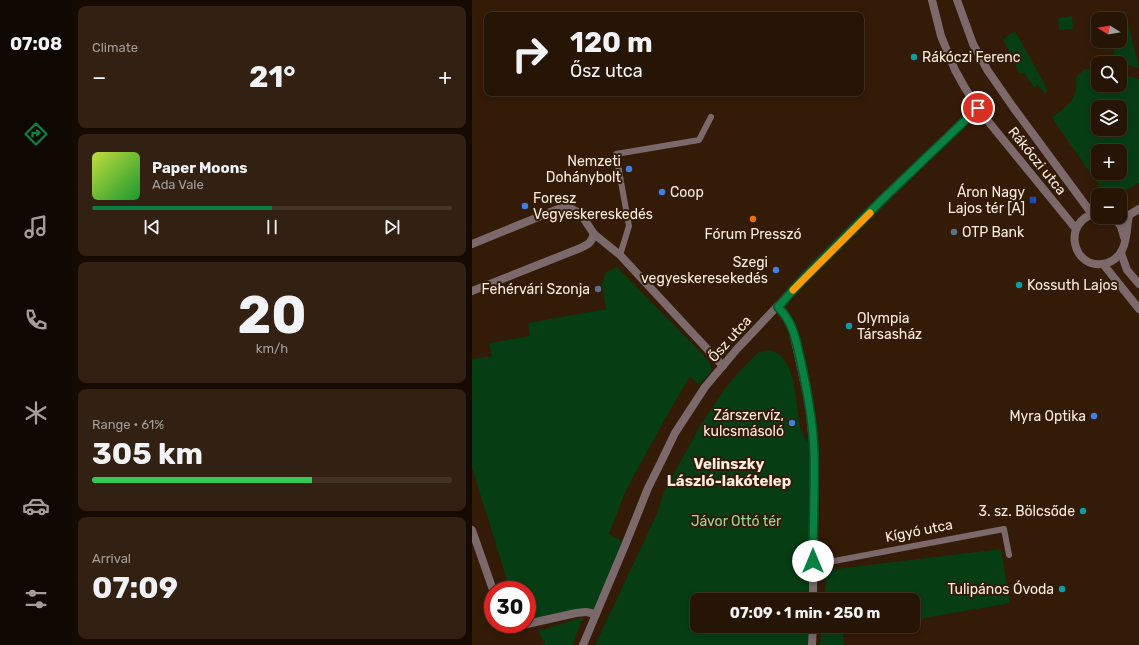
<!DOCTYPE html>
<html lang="en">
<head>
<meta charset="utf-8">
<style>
  body { margin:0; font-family:Rubik,sans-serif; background:#322113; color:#f1f3f6; height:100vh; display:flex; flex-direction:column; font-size:15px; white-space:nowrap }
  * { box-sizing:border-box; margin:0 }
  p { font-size:13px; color:#a49e9a }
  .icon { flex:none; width:22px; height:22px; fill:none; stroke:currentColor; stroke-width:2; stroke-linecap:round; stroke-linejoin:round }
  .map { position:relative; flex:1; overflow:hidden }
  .drawer { display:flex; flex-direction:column; gap:6px; padding:6px; background:#150b03; width:400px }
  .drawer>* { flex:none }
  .top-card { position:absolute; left:12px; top:12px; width:380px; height:84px; border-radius:8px; box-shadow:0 2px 6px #0003,0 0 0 1px #423327; background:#261405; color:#f1f3f6; overflow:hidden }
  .needle { width:26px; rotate:281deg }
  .buttons { position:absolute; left:619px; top:12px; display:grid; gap:8px }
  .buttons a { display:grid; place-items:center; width:36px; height:36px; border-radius:8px; background:#261405; box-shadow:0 2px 6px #0003,0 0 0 1px #423327; font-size:20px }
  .speed { position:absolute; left:12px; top:581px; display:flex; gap:8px; font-size:20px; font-weight:700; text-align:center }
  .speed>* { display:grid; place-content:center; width:52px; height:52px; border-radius:50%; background:#261405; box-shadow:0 2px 6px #0003,0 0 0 1px #423327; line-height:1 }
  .speed .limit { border:6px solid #d22; background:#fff; color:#111 }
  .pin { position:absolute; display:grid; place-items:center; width:34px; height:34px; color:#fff; margin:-17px; border:2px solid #fff; border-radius:50%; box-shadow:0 1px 4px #0007 }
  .me { position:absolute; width:44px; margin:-22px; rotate:0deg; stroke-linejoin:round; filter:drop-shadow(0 0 3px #0008) }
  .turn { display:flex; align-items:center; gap:14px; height:84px; padding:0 20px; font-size:18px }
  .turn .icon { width:52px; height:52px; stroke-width:2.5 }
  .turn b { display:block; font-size:28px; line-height:34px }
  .big { font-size:30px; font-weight:700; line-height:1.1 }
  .drawer .widget { flex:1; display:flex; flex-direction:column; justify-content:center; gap:6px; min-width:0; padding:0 14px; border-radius:8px; background:#322113 }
  .drawer .dial { align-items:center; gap:0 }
  .dial b { font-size:52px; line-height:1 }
  .song { display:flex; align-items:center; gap:12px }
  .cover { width:48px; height:48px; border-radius:6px; background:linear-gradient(135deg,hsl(70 70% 55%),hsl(130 70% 35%)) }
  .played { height:4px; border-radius:2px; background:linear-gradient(90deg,#0b8043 50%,#423327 50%) }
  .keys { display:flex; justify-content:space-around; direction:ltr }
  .heat { display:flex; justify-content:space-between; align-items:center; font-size:22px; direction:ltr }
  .charge { height:6px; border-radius:3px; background:linear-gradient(90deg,#34c759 61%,#423327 0) }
  .trip { position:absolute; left:218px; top:593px; width:230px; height:40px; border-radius:8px; background:#261405; box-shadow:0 2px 6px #0003,0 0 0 1px #423327; font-weight:700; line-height:40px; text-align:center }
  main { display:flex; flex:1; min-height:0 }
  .tab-bar { display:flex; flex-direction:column; width:72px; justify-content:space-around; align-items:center; background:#0f0802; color:#a49e9a }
  .tab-bar .icon { width:28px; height:28px }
  .tab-bar .on { color:#0b8043 }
  .tab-bar b { font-size:18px; color:#f1f3f6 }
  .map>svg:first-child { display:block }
  .green { fill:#063d13; fill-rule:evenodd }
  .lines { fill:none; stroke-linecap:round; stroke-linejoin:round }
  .service { stroke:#7b696b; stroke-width:6 }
  .minor { stroke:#7b696b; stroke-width:8 }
  .route-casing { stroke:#07532c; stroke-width:10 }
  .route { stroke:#0b8043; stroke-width:7 }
  .slow { stroke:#f59e0b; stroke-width:7 }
  .culture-dot { fill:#0f9aa8; stroke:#331b07; stroke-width:1.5 }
  .shop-dot { fill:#3f7fe0; stroke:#331b07; stroke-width:1.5 }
  .transit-dot { fill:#1a4fb4; stroke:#331b07; stroke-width:1.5 }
  .food-dot { fill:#e8710a; stroke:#331b07; stroke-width:1.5 }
  .service-dot { fill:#5c6f8a; stroke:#331b07; stroke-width:1.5 }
  .labels { text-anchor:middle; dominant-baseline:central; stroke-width:4; stroke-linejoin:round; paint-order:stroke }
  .poi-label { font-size:14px; fill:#fcebdf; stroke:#331b07; text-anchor:end }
  .street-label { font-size:14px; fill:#fcebdf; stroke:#331b07 }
  .park-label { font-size:14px; fill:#91dc98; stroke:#331b07 }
  .neighbourhood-label { font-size:15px; font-weight:bold; fill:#fcebdf; stroke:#331b07 }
</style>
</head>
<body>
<main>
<nav class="tab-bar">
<b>07:08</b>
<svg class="icon on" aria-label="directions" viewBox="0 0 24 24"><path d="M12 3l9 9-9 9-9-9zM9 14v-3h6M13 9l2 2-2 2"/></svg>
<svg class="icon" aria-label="music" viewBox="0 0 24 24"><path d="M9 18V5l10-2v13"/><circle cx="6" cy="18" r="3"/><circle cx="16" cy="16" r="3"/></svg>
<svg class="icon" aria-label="phone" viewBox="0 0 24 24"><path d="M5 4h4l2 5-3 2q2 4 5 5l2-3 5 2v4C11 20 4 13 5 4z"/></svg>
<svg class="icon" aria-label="climate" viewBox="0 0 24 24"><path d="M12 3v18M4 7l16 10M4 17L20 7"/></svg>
<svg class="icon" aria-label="car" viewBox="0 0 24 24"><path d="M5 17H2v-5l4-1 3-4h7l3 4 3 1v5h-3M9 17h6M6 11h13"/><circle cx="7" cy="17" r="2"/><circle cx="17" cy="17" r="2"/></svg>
<svg class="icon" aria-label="filters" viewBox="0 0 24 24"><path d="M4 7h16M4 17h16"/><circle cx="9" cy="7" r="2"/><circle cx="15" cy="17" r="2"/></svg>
</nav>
<section class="drawer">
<div class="widget"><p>Climate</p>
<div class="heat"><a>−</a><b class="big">21°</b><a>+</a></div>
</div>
<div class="widget">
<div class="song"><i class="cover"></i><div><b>Paper Moons</b><p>Ada Vale</p></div></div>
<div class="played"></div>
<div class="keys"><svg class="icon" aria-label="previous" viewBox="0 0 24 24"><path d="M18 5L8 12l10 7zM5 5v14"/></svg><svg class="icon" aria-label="pause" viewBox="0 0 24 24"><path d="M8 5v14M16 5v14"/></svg><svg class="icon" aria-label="next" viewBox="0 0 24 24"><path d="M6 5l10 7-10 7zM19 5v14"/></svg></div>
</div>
<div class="widget dial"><b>20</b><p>km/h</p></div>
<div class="widget"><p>Range · 61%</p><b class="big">305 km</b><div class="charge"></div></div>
<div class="widget"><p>Arrival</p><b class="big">07:09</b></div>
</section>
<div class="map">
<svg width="667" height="645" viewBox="0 0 667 645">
  <rect width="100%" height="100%" fill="#331b07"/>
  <g class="green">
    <polygon points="653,11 667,68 643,62 640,41 648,41 648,19 637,19 637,17"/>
    <polygon points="600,16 601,29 587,30 586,18"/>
    <polygon points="543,31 572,83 575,90 573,94 566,85 562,87 552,73 548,74 531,39"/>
    <path d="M626,68V85H648V74L667,79V183C653,191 639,197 626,184L580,118C596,104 606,100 604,77L613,69ZM626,107H648V129H626ZM626,151H648V173H626Z"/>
    <polygon points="145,267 233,357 239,365 239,372 227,385 218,376 197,412 167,466 152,495 137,534 154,543 124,614 55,623 55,590 29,590 28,585 36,583 0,468 0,359 20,356 17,343 58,336 56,323 134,309 130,284 134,272"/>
    <path d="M297,350C301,351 305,353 308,355C326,373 323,407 329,429C331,437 338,444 342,451L341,600H225V626H341L340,645H123L184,516L192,492L228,426L251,391L266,373L287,352Z"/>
    <polygon points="529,549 538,603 441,620 441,600 352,600 355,570"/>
    <polygon points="111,617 100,645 73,645 66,631"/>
    <polygon points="350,626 409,626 371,633 372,645 348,645"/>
  </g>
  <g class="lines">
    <g class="service">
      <polyline points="148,255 157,226 144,154 227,140 239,117"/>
      <polyline points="341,565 532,529 537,555"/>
    </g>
    <g class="minor">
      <polyline points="460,0 469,36 483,70 493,88 511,115 604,229"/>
      <polyline points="485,0 501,44 516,71 541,107 620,214"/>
      <path d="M626,213C588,219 600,273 635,263C642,261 648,255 651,248C655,240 655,225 657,215"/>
      <polyline points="648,215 657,215 667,209"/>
      <path d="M640,217C648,221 650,229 652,237"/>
      <polyline points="0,244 86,209 92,208 98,208 108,213 122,234 148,255 251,366"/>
      <polyline points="649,253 655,270 667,284"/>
      <polyline points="631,264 667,309"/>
      <path d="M0,291L106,249C115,245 119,244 122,234"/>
      <polyline points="306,307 313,314 320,327 337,404 342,452 341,600"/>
      <polyline points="0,530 21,590"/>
      <polyline points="55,624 104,613 114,612 124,614"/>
      <polyline points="111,645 154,543 176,488 189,462 203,433 233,387 265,349 330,280 416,194 506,108"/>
      <polyline points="340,645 341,626"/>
    </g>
  </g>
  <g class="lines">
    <defs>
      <path id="route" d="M341,561C341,525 343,488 342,452C341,421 335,391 329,362C324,341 322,323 306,307L330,280L416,194L506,108"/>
    </defs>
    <use href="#route" class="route-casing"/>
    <use href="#route" class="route"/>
    <polyline class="slow" points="321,290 398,213"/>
  </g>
  <g class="culture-dot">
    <circle cx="442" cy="57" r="4"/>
    <circle cx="547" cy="285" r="4"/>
    <circle cx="377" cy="326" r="4"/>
    <circle cx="611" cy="511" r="4"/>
    <circle cx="590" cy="589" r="4"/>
  </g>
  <g class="shop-dot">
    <circle cx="157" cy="169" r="4"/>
    <circle cx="190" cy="192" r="4"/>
    <circle cx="53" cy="206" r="4"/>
    <circle cx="304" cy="270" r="4"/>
    <circle cx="622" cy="416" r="4"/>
    <circle cx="320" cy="423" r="4"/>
  </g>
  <rect class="transit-dot" x="557" y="196" width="8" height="8" rx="2"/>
  <circle class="food-dot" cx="281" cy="219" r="4"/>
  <g class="service-dot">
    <circle cx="482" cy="232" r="4"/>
    <circle cx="126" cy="289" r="4"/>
  </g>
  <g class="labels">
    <g class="poi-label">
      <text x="450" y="57" text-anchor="start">Rákóczi Ferenc</text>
      <text x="149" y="161">Nemzeti<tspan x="149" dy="16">Dohánybolt</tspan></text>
      <text x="198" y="192" text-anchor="start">Coop</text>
      <text x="553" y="192">Áron Nagy<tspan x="553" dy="16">Lajos tér [A]</tspan></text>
      <text x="61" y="198" text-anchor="start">Foresz<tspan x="61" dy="16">Vegyeskereskedés</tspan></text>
      <text x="490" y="232" text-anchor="start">OTP Bank</text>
      <text x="281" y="234" text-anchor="middle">Fórum Presszó</text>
      <text x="296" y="262">Szegi<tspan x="296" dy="16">vegyeskeresekedés</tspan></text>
      <text x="555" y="285" text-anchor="start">Kossuth Lajos</text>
      <text x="118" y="289">Fehérvári Szonja</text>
      <text x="385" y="318" text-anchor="start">Olympia<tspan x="385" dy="16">Társasház</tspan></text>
      <text x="312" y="415">Zárszervíz,<tspan x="312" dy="16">kulcsmásoló</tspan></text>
      <text x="614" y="416">Myra Optika</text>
      <text x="603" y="511">3. sz. Bölcsőde</text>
      <text x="582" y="589">Tulipános Óvoda</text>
    </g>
    <g class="street-label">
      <text transform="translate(565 161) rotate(51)">Rákóczi utca</text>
      <text transform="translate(258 339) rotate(-48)">Ősz utca</text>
      <text transform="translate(447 531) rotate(-11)">Kígyó utca</text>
    </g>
    <g class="park-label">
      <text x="264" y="521">Jávor Ottó tér</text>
    </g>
    <g class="neighbourhood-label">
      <text x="257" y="464">Velinszky<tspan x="257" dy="17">László-lakótelep</tspan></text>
    </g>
  </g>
</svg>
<div class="buttons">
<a><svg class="needle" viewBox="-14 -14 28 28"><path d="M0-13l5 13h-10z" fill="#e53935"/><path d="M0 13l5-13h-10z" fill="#a49e9a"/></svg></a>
<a><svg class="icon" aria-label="search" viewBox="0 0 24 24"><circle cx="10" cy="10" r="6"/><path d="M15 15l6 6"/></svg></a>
<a><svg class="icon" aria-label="layers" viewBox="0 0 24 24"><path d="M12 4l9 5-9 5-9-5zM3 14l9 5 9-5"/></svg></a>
<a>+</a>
<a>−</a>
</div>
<div class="speed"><div class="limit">30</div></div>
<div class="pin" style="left:506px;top:108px;background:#d93025"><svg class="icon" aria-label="arrive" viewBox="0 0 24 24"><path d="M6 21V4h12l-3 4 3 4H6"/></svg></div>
<svg class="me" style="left:341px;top:561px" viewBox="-20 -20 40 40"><circle r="19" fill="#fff"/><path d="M0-13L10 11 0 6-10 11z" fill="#0b8043"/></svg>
<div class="trip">07:09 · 1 min · 250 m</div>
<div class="top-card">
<div class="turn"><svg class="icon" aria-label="right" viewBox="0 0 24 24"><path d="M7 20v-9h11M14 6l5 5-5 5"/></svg><div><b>120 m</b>Ősz utca</div></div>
</div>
</div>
</main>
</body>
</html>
